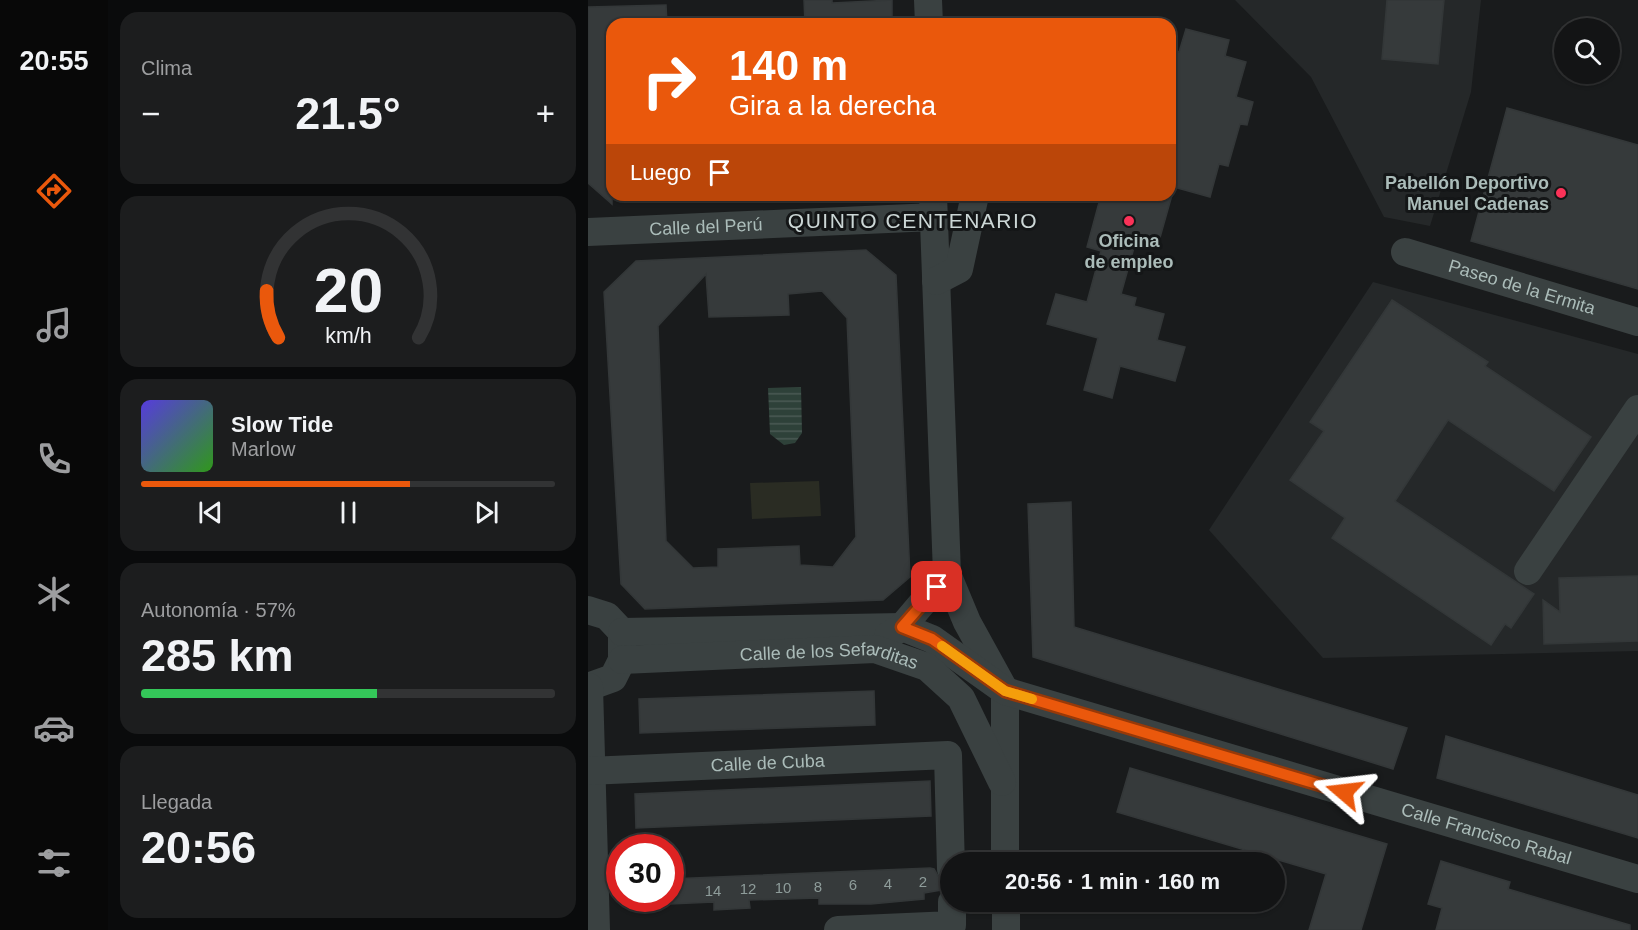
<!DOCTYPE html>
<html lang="es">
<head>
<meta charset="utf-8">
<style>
  body { margin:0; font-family:Helvetica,sans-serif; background:#1c1d1e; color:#f1f3f6; height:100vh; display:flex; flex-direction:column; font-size:22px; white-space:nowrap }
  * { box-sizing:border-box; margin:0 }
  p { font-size:20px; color:#9d9ea0 }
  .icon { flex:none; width:33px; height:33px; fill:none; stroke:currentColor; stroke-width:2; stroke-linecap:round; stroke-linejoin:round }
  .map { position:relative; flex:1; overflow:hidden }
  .side { display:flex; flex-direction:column; gap:12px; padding:12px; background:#0a0b0c; width:480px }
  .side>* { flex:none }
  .top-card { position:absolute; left:18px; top:18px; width:570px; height:183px; border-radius:18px; box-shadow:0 2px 4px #0004,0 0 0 2px #323334; background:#ea580c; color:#fff; overflow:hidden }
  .buttons { position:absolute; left:966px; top:18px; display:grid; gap:12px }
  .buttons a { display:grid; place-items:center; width:66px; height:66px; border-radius:50%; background:#131415; box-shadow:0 2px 4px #0004,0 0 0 2px #323334; font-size:30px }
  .speed { position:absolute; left:18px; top:834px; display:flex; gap:12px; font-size:30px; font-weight:700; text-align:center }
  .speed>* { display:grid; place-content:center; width:78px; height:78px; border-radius:50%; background:#131415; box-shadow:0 2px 4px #0004,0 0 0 2px #323334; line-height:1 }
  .speed .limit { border:9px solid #d22; background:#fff; color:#111 }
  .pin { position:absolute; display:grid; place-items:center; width:51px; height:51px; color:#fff; margin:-26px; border-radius:12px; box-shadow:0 3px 9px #0006 }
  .me { position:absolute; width:66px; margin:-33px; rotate:287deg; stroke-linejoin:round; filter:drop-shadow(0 0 4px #0008) }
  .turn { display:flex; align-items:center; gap:21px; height:126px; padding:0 24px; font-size:27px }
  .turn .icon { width:78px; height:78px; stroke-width:2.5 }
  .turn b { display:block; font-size:42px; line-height:51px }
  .then { display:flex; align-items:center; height:57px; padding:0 24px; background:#0003; gap:12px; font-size:22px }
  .big { font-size:45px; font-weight:700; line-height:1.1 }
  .side .tile { flex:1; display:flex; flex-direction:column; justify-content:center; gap:9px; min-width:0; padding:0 21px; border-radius:18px; background:#1c1d1e }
  .side .dial { align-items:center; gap:0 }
  .dial svg { height:156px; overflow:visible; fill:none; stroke:#323334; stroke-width:7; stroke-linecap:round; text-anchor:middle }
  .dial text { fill:#f1f3f6; stroke:none }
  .song { display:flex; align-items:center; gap:18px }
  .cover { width:72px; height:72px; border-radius:9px; background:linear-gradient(135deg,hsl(250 70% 55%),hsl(110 70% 35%)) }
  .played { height:6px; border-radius:3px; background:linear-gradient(90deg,#ea580c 65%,#323334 65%) }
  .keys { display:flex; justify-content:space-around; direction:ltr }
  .heat { display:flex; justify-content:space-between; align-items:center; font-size:33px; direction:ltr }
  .charge { height:9px; border-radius:4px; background:linear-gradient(90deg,#34c759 57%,#323334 0) }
  .trip { position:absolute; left:352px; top:852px; width:345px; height:60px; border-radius:30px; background:#131415; box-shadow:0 2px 4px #0004,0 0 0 2px #323334; font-weight:700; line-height:60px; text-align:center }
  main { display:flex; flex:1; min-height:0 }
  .menu { display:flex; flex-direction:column; width:108px; justify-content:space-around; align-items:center; background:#080808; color:#9d9ea0 }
  .menu .icon { width:42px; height:42px }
  .menu .current { color:#ea580c }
  .menu b { font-size:27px; color:#f1f3f6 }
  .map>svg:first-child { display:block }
  .built { fill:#252829 }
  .pitch { fill:#2a2c23 }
  .water { fill:url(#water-rules) }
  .building { fill:#363a3b; stroke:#333738; stroke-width:1.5; fill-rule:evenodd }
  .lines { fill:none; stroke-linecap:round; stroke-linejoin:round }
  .minor { stroke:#3a4141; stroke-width:28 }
  .route-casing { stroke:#983908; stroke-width:15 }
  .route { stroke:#ea580c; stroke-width:10 }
  .slow { stroke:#f59e0b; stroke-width:10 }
  .poi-dot { fill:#fb3258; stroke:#141617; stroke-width:2 }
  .labels { text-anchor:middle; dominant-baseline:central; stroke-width:6; stroke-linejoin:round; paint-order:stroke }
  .number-label { font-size:15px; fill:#8e9c9a }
  .poi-label { font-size:18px; font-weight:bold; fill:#abbcb9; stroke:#141617; text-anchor:end }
  .street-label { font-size:18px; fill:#abbcb9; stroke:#141617 }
  .quarter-label { font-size:21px; letter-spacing:1.5px; fill:#ccd7d6; stroke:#141617 }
</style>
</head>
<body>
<main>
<nav class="menu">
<b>20:55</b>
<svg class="icon current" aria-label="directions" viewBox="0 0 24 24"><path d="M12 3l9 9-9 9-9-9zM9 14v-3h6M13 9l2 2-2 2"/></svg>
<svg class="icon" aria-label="music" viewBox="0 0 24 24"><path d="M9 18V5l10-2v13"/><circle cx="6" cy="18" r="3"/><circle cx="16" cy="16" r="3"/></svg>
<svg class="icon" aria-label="phone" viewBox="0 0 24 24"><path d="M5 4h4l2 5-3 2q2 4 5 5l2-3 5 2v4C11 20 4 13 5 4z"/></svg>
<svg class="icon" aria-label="climate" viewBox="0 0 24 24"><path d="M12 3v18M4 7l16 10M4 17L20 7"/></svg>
<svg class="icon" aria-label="car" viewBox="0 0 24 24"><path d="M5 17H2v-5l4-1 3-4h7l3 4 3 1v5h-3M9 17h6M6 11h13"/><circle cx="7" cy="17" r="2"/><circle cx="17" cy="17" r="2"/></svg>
<svg class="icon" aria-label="filters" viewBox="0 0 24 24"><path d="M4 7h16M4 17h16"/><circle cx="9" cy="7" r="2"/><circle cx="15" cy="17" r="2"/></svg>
</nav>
<section class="side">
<div class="tile"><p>Clima</p>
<div class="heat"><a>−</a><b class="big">21.5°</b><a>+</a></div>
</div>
<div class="tile dial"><svg viewBox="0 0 100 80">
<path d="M14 69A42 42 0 1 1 86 69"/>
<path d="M14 69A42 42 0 0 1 8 45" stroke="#ea580c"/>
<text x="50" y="56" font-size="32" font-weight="700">20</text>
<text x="50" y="72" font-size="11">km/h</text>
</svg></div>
<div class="tile">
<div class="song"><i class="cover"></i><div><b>Slow Tide</b><p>Marlow</p></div></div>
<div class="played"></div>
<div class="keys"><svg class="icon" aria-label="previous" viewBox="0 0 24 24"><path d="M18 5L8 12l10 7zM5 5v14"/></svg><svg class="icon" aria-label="pause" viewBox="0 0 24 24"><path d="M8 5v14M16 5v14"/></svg><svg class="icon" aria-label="next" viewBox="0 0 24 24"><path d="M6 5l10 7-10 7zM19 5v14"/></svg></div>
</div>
<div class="tile"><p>Autonomía · 57%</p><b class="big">285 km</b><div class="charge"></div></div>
<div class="tile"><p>Llegada</p><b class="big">20:56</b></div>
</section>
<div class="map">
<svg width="1050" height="930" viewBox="0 0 1050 930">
  <defs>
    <pattern id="water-rules" width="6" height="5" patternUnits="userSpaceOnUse" patternTransform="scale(1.5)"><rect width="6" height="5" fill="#2e4139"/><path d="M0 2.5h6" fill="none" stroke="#4a5a54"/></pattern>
  </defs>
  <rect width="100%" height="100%" fill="#191b1c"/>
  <g class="built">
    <polygon points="647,0 893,0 883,92 842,226 796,217 723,77"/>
    <polygon points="785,282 1050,354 1050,651 735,658 621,530"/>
  </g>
  <polygon class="pitch" points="231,481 233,516 164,519 162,483"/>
  <polygon class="water" points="213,387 214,433 207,443 196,445 182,434 180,388"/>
  <g class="building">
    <polygon points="216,0 244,0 244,3 304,0 304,24 217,24"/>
    <polygon points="799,0 856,0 850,64 794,59"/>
    <polygon points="78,5 79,24 24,24 24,204 0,183 0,7"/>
    <polygon points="598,29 641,40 637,56 658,62 648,97 665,102 659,125 652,124 640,166 631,164 622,197 582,186 582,50 591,52"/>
    <polygon points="919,108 1050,145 1050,289 883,241"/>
    <polygon points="513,195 584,195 571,241 563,239 560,248 547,244 533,294 548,298 546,306 576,314 569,340 597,347 587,381 532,366 524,398 496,390 510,338 459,324 468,294 499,302 513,251 499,247"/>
    <path d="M278,250L308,275L322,577L295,600L57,609L33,584L16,292L48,261ZM118,274L121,317L201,315L200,294L234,291L259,318L268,537L245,567L212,565L211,546L130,549V567L105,568L78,541L70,326Z"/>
    <polygon points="804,300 900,362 897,366 1003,437 966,491 860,420 807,501 946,594 923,628 917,624 903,645 744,538 757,518 702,480 736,431 722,422"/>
    <polygon points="483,502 486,627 819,728 805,769 445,657 440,504"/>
    <polygon points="1050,576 1050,641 956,644 955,600 972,612 971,578"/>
    <polygon points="286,691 287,725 52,733 51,699"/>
    <polygon points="858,736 1050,795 1050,838 849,778"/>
    <polygon points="542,768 799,844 773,930 721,930 738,874 529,812"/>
    <polygon points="342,781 343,816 48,828 47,794"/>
    <polygon points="853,861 922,882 920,889 1042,925 1042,930 848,930 854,908 840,904"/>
    <polygon points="342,868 346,869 353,881 353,890 336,893 336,899 283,904 231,904 231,898 161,900 162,908 126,910 126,902 82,904 82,879"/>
  </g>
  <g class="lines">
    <g class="minor">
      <polyline points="340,0 341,24"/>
      <polyline points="345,195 359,574 379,622 417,691 417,862"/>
      <path id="s1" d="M0,232L346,217"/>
      <path id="s2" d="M817,252L1050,322"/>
      <polyline points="348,281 371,269 387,195"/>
      <polyline points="940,571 1050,409"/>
      <polyline points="0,610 19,616 34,632 34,660 25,678 0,687"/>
      <path id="s3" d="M34,632L314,627L344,639L417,691L1050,879"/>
      <polyline points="300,636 314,627 359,574"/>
      <path id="s4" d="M34,660L287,649L339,667L373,698L414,782"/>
      <polyline points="1,687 8,930"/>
      <path id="s5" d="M0,771L360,755L363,869"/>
      <polyline points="418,902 418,930"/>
      <polyline points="250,930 364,925 364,902"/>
    </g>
  </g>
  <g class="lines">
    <defs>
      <polyline id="route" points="349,587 314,627 344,639 417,691 756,792"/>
    </defs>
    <use href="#route" class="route-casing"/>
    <use href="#route" class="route"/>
    <polyline class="slow" points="354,646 417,691 444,699"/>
  </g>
  <g class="poi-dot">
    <circle cx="973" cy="193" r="6"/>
    <circle cx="541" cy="221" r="6"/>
  </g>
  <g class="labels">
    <g class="number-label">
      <text x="335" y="881">2</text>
      <text x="300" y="883">4</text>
      <text x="265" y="884">6</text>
      <text x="230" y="886">8</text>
      <text x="195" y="887">10</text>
      <text x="160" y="888">12</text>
      <text x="125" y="890">14</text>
    </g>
    <g class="poi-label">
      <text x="961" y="183">Pabellón Deportivo<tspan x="961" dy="21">Manuel Cadenas</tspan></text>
      <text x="541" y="241" text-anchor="middle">Oficina<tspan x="541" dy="21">de empleo</tspan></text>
    </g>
    <g class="street-label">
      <text stroke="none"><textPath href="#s1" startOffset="118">Calle del Perú</textPath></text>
      <text stroke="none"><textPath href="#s2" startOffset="122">Paseo de la Ermita</textPath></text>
      <text stroke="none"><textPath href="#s4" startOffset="208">Calle de los Sefarditas</textPath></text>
      <text stroke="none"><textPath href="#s5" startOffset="180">Calle de Cuba</textPath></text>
      <text stroke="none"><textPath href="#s3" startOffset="904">Calle Francisco Rabal</textPath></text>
    </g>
    <g class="quarter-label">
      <text x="325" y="220">QUINTO CENTENARIO</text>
    </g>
  </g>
</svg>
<div class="buttons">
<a><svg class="icon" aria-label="search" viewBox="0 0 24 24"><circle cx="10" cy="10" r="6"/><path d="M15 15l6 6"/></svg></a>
</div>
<div class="speed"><div class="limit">30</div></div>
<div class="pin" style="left:349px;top:587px;background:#d93025"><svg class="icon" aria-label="arrive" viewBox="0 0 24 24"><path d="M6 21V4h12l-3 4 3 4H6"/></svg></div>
<svg class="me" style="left:756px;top:792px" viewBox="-20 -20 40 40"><path d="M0-17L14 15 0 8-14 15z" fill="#ea580c" stroke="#fff" stroke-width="4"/></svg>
<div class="trip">20:56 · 1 min · 160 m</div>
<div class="top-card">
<div class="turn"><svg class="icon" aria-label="right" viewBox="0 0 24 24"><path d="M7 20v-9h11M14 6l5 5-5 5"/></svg><div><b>140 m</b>Gira a la derecha</div></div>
<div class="then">Luego<svg class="icon" aria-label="arrive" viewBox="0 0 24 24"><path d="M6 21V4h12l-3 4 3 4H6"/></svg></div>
</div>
</div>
</main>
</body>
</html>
